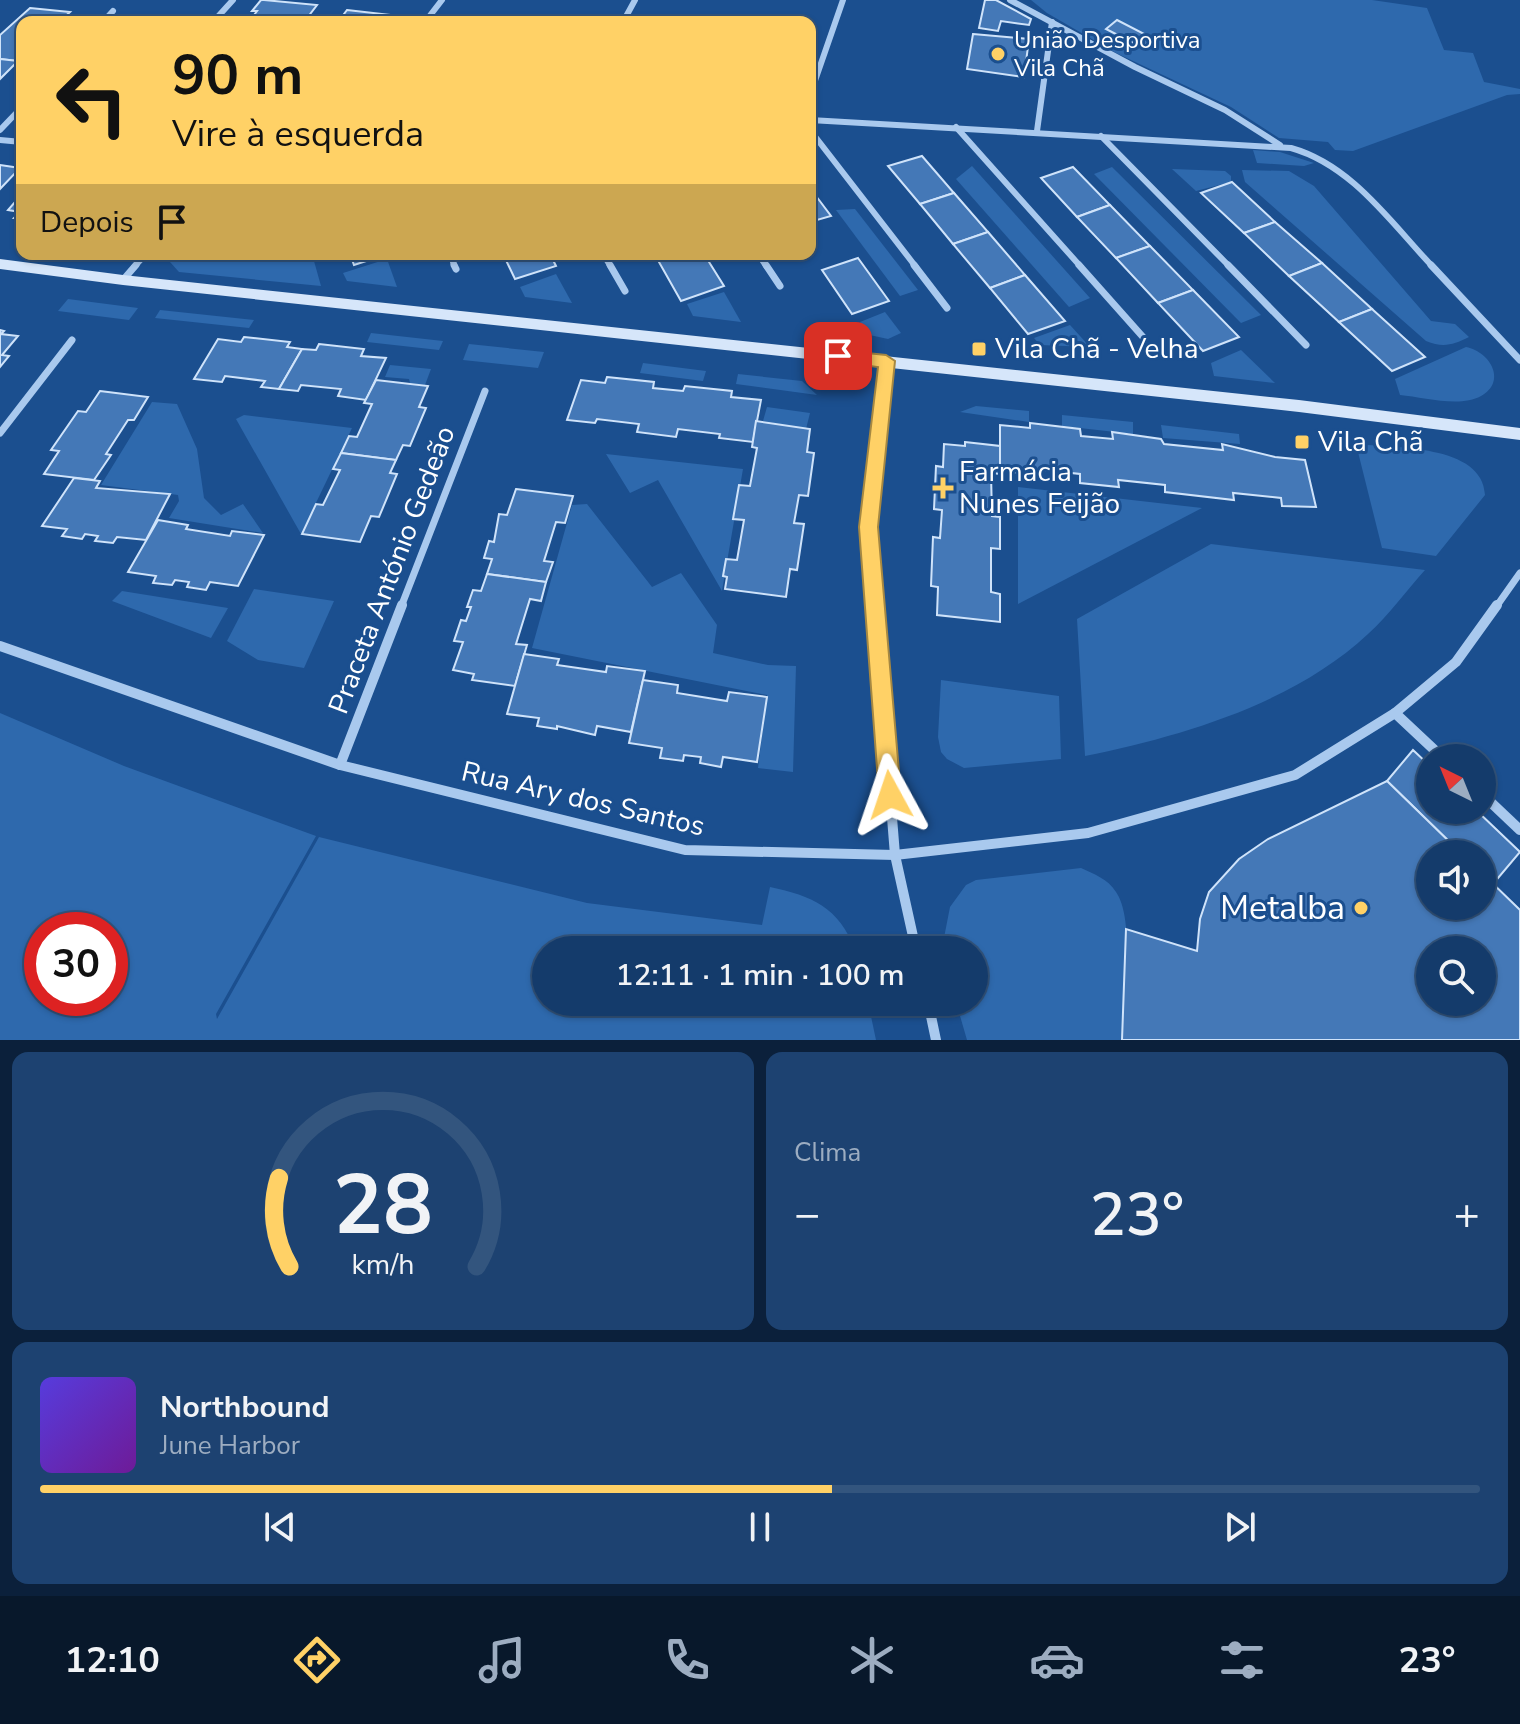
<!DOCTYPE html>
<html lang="pt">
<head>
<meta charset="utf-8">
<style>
  body { margin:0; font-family:"Nunito Sans",sans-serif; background:#1d4271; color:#f1f3f6; height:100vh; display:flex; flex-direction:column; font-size:30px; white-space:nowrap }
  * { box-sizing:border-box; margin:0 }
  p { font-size:26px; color:#9dadc1 }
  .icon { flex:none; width:44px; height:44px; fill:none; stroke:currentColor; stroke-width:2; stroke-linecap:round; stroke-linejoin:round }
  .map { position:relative; height:1040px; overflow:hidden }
  .panel { display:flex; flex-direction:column; gap:12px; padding:12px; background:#0b203b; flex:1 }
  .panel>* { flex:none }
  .hud { position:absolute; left:16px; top:16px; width:800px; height:244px; border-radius:16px; box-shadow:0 2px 6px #0004,0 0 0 2px #33557e; background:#ffd166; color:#111; overflow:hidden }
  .needle { width:52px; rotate:317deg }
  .tools { position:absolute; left:1416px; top:744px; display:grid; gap:16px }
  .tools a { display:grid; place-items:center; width:80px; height:80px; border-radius:50%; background:#143b6b; box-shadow:0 2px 6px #0004,0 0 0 2px #33557e; font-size:40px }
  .speed { position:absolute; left:24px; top:912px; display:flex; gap:16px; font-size:40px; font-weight:700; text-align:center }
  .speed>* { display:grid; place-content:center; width:104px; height:104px; border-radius:50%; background:#143b6b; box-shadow:0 2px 6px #0004,0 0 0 2px #33557e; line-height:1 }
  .speed .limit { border:12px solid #d22; background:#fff; color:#111 }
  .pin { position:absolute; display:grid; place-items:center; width:68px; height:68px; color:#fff; margin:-34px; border-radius:16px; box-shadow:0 4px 12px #0006 }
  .me { position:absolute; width:88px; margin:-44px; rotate:355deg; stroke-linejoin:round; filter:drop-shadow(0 0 6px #0008) }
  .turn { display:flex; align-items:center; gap:28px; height:168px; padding:0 24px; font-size:36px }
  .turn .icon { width:104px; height:104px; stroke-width:2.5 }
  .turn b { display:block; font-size:56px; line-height:68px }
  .then { display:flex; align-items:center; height:76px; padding:0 24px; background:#0003; gap:16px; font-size:30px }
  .big { font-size:60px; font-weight:600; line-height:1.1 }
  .panel .card { flex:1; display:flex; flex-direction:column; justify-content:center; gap:12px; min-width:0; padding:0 28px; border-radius:16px; background:#1d4271 }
  .panel .dial { align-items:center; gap:0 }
  .dial svg { height:208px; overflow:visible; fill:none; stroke:#33557e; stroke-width:7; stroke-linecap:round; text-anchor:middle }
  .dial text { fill:#f1f3f6; stroke:none }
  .song { display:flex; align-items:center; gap:24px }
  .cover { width:96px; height:96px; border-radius:12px; background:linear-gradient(135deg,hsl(250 70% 55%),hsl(280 70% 35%)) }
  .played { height:8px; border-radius:4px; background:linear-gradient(90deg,#ffd166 55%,#33557e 55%) }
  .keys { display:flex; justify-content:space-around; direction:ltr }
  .heat { display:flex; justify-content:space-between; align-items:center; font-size:44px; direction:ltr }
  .panel .tiles { flex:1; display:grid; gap:12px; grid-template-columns:1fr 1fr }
  .card:last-child { grid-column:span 2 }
  .trip { position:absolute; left:532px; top:936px; width:456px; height:80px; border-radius:40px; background:#143b6b; box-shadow:0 2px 6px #0004,0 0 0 2px #33557e; font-weight:600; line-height:80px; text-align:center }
  .tab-bar { display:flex; height:128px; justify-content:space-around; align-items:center; background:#08182b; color:#9dadc1 }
  .tab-bar .icon { width:56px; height:56px }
  .tab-bar .selected { color:#ffd166 }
  .tab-bar b { font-size:36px; color:#f1f3f6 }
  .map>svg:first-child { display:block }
  .green { fill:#2e69ad; fill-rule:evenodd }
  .building { fill:#4478b7; stroke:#cfe3fa; stroke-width:2; fill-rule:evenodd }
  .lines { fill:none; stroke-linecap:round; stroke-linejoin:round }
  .street-far2 { stroke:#a9c9ee; stroke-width:6 }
  .street-far1 { stroke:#a9c9ee; stroke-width:7 }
  .street { stroke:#a9c9ee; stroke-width:10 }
  .secondary { fill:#d6e6fa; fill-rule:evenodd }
  .route { fill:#ffd166; stroke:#a68842; stroke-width:2 }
  .poi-dot { fill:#ffd166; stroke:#1b4f8f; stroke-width:3 }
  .labels { text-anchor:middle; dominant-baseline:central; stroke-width:6; stroke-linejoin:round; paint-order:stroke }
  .far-poi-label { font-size:24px; fill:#fff; stroke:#1b4f8f; text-anchor:start }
  .poi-label { font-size:28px; fill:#fff; stroke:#1b4f8f; text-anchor:start }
  .street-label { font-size:28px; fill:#fff; stroke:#1b4f8f }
  .near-poi-label { font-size:34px; fill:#fff; stroke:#1b4f8f; text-anchor:end }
</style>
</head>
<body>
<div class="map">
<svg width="1520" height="1040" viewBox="0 0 1520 1040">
  <rect width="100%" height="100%" fill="#1b4f8f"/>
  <g class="green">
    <polygon points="1031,0 1372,0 1427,8 1444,50 1473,53 1484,82 1520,89 1520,94 1507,95 1353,151 1335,150 1328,142 1279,138 1231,107 1116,53 1047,13"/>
    <polygon points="1253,150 1280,152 1314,163 1304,166 1257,163"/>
    <polygon points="972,166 1090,298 1069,307 956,179"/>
    <polygon points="1112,167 1261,315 1241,323 1094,174"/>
    <polygon points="1172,169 1225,171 1231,176 1231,182 1196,191"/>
    <path d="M1242,170L1289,171L1314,186L1431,321L1455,324L1469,337C1453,345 1443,348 1426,341L1245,182Z"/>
    <polygon points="855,209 918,290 900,296 836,210"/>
    <polygon points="172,254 312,254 321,286 179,272 170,262"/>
    <polygon points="387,259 397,287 347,281 343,273"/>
    <polygon points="556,274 572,303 525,297 520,287"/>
    <polygon points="724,292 741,322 693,316 687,304"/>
    <polygon points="68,299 138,308 129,320 58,311"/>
    <polygon points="160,310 254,320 249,328 155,318"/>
    <polygon points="885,312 901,333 888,339 865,334 860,322"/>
    <polygon points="1070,325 1090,347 1040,345 1034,338"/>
    <polygon points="371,333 443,341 439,350 367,342"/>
    <polygon points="469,344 544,352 538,368 463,360"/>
    <path d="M1466,347C1491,352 1507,382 1481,396C1460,408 1423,397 1400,395L1395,379Z"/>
    <polygon points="1241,350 1275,383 1214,376 1211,363"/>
    <polygon points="643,363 706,371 703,381 640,373"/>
    <polygon points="390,365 431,369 425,385 410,383 409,379 385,377"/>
    <polygon points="738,374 802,381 817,395 736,384"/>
    <polygon points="152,402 177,404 197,449 204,498 221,515 243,504 263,533 169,518 179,501 178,495 101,485"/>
    <polygon points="976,406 1029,411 1029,422 960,412"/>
    <polygon points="767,407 810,413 806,429 763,421"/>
    <polygon points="244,415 352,428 301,534 236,419"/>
    <polygon points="1062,415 1133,422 1133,434 1062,426"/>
    <polygon points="1161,425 1239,434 1240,444 1163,438"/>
    <path d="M1356,444C1393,448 1483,444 1485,495L1436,556L1382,548Z"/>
    <polygon points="606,454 743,469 722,591 658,480 630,493"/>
    <polygon points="1018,487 1202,508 1018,604"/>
    <polygon points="587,504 652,587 681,573 717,625 713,653 768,665 796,666 793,772 758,768 767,695 532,648 572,505"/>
    <path d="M1211,544L1425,570C1406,591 1389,615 1368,634C1293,704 1182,736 1085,756L1077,619Z"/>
    <polygon points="254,589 334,601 304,668 258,660 227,641"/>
    <polygon points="122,591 228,608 211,638 112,601"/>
    <polygon points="941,680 1059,696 1061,759 964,768 947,759 941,752 938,737"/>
    <path d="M0,713L124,766L316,836L216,1014L217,1019L319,837L587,903L762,925L770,887C812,896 839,907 855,950H546V1002H868L876,1040H0ZM42,930H110V998H42Z"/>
    <path d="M1081,868C1094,874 1108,879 1116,892C1136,921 1123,1004 1122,1040H967L956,1002H974V950L942,948L950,907L966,885L976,880Z"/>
  </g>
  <g class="building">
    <polygon points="261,0 264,0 317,5 304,22 251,19 257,11 252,11"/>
    <polygon points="985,0 996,0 1031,19 1029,25 1001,21 998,31 979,28"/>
    <polygon points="30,8 70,12 59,22 22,22 22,58 18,61 0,59 0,35"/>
    <polygon points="347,10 391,15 386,22 338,22"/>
    <polygon points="1117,20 1154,39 1141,47 1106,29"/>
    <polygon points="973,34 1029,39 1024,77 967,69"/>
    <polygon points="0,59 18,61 0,79"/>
    <polygon points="922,156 954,193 920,204 888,166"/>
    <polygon points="0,165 20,168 0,189"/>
    <polygon points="1073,167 1110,205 1077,217 1041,178"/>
    <polygon points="1232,182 1275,222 1244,233 1201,193"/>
    <polygon points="810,188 831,216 810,222"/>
    <polygon points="954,193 988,232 953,244 920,204"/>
    <polygon points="22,194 22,219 14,218 20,212 8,210"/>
    <polygon points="1110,205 1150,246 1116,258 1077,217"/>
    <polygon points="1275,222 1322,263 1289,276 1244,233"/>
    <polygon points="988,232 1025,275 990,288 953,244"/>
    <polygon points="1150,246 1193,290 1158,303 1116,258"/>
    <polygon points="350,254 388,254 354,265"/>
    <polygon points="503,254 550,254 556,266 515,279"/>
    <polygon points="704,254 724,286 681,301 655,255"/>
    <polygon points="858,258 889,301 852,314 822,270"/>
    <polygon points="1322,263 1372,309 1339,322 1289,276"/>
    <polygon points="1025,275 1065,321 1028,334 990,288"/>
    <polygon points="1193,290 1239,337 1203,351 1158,303"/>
    <polygon points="1372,309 1425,357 1392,371 1339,322"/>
    <polygon points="0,330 4,331 1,334 18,336 2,355 9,356 0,367"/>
    <polygon points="244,337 290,342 287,347 302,349 279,389 261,387 265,381 225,376 222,382 194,379 218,339 241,342"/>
    <polygon points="319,344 364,349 361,356 386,358 366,400 338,396 341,389 301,385 298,391 279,389 302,349 316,350"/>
    <polygon points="607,377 654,382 653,388 683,391 685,386 732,391 731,397 761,400 753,442 719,438 720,434 678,429 676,437 637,432 639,424 597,419 595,423 567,420 581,380 605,383"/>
    <polygon points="376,380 428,386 419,407 426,408 410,446 403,445 396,460 341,453 349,436 357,437 372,404 364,403"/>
    <polygon points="100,391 148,397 134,420 128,420 106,454 111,455 94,480 44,474 59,451 51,450 78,411 86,412"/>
    <polygon points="756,421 810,429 807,452 814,453 808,496 799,495 794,523 804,524 797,570 790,569 786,597 725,589 727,577 723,576 726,559 737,560 744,520 733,519 739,485 750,486 757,448 752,447"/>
    <polygon points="1030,423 1080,429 1081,436 1113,439 1112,432 1161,439 1164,444 1223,450 1222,444 1275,457 1305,460 1316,507 1282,506 1281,498 1233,493 1234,500 1165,492 1165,485 1118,480 1119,487 1080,483 1080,474 1034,469 1035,476 1000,470 1000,425 1030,428"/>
    <polygon points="965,442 1000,446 1000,474 991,473 992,516 1000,517 1000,549 991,548 991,592 1000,594 1000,622 937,615 938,587 931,586 933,537 940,538 942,510 934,509 936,466 943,467 944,444 965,446"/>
    <polygon points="341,453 396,460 390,473 397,474 379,517 371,516 360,542 302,534 316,504 323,505 340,470 333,469"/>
    <polygon points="74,478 100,481 96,488 170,494 146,540 117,537 113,543 95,541 98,536 85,534 82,539 62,536 67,529 42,526"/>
    <polygon points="516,489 573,496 565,523 556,522 544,561 553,562 546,582 487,574 492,559 484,558 489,541 494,542 499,514 507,515"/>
    <polygon points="158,520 188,525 186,529 230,536 232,531 264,535 238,586 210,582 206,590 187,587 189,582 175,580 172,585 153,583 156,576 128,572"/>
    <polygon points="487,574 546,582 541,601 530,599 516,644 527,645 515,686 472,680 474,674 453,670 463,642 454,641 461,620 466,621 471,607 467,607 473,590 481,591"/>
    <polygon points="524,654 559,659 557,665 606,672 607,666 645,671 631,732 597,726 595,735 557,726 557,729 537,726 539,718 507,714"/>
    <polygon points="643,680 678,685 677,693 727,701 729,692 767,697 757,762 723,757 721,767 700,763 701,757 684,755 683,761 660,758 662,748 629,743"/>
    <polygon points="1413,750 1430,766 1430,810 1476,810 1520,852 1493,884 1482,873 1482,854 1462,854 1387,781"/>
    <path d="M1387,781L1462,854H1430V906H1482V873L1520,910V1040H1122L1126,929L1197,951L1200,919L1209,892L1239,859L1268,839ZM1430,950H1482V1002H1430Z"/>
  </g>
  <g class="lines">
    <g class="street-far2">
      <polyline points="1010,0 1135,67 1225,110 1280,145"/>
      <polyline points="103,22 113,11"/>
      <polyline points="213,22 233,0"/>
      <polyline points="425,22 442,0"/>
      <polyline points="623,22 635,0"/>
      <polyline points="810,95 843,0"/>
      <path d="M810,120L1291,148C1352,165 1391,223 1433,267"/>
      <polyline points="956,127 1081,267"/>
      <polyline points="0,130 22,107"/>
      <polyline points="810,130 916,267"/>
      <polyline points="1037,131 1052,22"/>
      <polyline points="1101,136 1230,267"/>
      <polyline points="0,140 22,142"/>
      <polyline points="450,254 455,267"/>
      <polyline points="603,254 611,267"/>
      <polyline points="758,254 767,267"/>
      <polyline points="134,267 146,254"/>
    </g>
    <g class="street-far1">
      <polyline points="454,265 456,269"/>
      <polyline points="610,265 625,291"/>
      <polyline points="766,265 780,286"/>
      <polyline points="914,265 947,308"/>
      <polyline points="1079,265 1143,337"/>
      <polyline points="1228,265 1306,345"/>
      <polyline points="1431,265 1520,360"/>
      <polyline points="123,280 136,265"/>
      <polyline points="0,433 72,340"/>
      <polyline points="401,607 485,391"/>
      <polyline points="875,607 869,527 886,361"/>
      <polyline points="1496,607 1520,573"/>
    </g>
    <g class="street">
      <polyline points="875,605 895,855 916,950"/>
      <polyline points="0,646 340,765 685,850 895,855 1088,833 1295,775 1395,713 1456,662 1497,605"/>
      <polyline points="1395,713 1443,758"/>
      <polyline points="340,765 402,605"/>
      <polyline points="1482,794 1520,830"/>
      <polyline points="928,1002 936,1040"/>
    </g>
    <polygon class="secondary" points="0,259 123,275 1299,400 1520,428 1520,440 1299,412 123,285 0,269"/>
  </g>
  <polygon class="route" points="838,350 886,355 895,361 878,527 901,795 898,803 890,806 882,803 879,795 859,527 878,367 832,361 832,352"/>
  <g class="poi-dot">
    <circle cx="998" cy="54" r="8"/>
    <rect x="971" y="341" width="16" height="16" rx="4"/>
    <rect x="1294" y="434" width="16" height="16" rx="4"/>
    <path d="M939 476h8v8h8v8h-8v8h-8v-8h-8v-8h8z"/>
    <circle cx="1361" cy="908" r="8"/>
  </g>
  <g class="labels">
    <g class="far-poi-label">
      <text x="1014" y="40">União Desportiva<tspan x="1014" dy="28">Vila Chã</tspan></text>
    </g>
    <g class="poi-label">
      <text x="995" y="349">Vila Chã - Velha</text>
      <text x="1318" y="442">Vila Chã</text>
      <text x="959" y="472">Farmácia<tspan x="959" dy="32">Nunes Feijão</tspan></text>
    </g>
    <g class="street-label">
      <text transform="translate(392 570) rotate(-69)">Praceta António Gedeão</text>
      <text transform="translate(583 799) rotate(13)">Rua Ary dos Santos</text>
    </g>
    <g class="near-poi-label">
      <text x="1345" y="908">Metalba</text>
    </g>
  </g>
</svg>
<div class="tools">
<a><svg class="needle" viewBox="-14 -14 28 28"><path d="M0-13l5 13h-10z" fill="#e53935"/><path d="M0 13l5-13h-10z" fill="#9dadc1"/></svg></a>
<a><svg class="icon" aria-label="sound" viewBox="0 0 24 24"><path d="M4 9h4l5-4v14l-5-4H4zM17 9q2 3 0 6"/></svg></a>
<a><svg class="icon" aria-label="search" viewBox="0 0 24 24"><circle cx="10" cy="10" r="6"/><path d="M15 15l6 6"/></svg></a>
</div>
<div class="speed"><div class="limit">30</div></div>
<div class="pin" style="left:838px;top:356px;background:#d93025"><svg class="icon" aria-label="arrive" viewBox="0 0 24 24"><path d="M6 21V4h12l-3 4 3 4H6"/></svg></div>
<svg class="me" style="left:890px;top:795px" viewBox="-20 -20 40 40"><path d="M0-17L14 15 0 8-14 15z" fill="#ffd166" stroke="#fff" stroke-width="4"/></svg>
<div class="trip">12:11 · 1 min · 100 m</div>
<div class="hud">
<div class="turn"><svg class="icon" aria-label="left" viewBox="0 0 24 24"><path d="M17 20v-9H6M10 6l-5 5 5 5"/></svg><div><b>90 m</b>Vire à esquerda</div></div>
<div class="then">Depois<svg class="icon" aria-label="arrive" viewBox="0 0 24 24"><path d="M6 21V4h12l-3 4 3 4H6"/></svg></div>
</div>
</div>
<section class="panel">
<div class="tiles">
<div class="card dial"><svg viewBox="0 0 100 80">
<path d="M14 69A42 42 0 1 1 86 69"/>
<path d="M14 69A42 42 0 0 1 10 35" stroke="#ffd166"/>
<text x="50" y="56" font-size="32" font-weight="700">28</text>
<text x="50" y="72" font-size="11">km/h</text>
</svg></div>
<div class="card"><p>Clima</p>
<div class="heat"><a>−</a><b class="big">23°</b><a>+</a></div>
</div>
<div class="card">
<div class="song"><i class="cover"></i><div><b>Northbound</b><p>June Harbor</p></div></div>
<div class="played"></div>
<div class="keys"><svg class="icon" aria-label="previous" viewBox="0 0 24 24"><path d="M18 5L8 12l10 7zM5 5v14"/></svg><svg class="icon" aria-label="pause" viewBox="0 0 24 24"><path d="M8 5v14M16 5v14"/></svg><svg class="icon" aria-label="next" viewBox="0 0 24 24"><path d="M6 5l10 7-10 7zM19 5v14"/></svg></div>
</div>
</div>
</section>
<nav class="tab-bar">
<b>12:10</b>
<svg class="icon selected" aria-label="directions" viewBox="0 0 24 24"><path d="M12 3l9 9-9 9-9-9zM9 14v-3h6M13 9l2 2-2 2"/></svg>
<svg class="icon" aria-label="music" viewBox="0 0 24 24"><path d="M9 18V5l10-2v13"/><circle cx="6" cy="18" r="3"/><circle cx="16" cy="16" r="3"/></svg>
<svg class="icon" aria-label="phone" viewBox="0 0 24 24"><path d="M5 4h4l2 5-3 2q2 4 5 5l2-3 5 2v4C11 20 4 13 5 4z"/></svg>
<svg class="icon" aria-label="climate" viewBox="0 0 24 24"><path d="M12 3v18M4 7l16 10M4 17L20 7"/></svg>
<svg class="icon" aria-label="car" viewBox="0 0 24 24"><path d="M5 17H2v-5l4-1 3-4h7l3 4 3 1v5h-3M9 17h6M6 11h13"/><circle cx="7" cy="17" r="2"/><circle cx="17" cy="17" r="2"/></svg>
<svg class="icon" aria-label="filters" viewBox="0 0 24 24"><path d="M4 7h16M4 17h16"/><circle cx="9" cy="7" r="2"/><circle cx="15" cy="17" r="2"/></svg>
<b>23°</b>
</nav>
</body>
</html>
